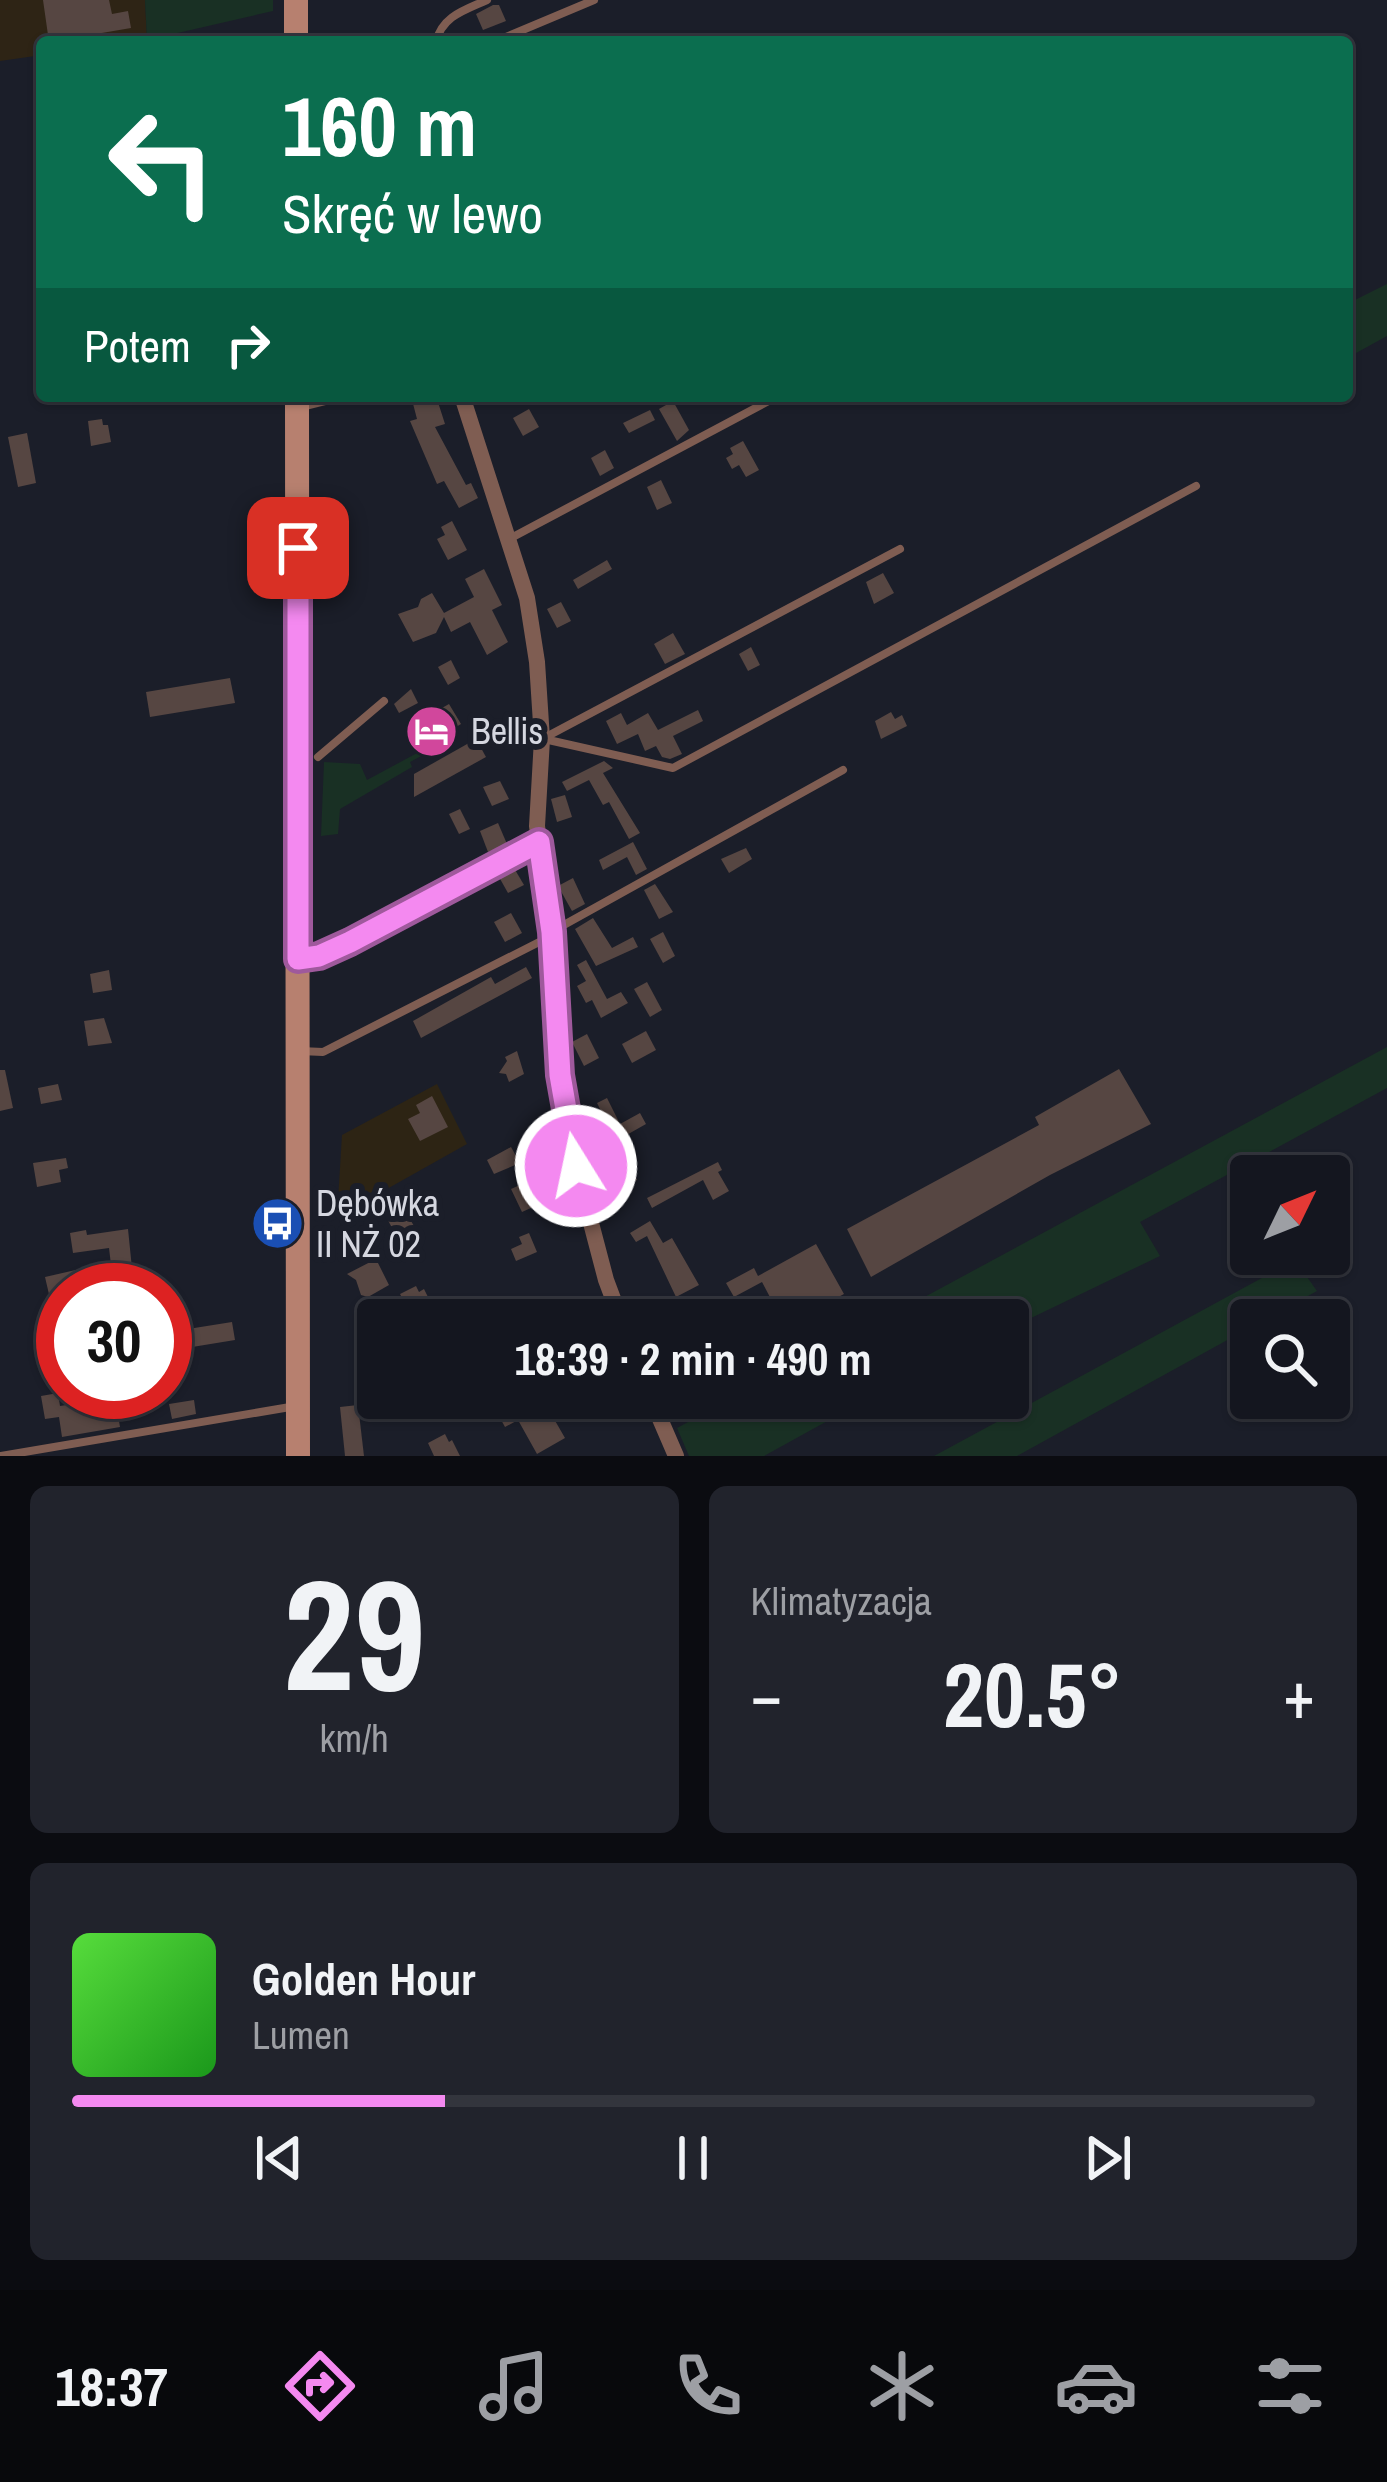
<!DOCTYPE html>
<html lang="pl">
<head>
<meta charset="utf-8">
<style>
  body { margin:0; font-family:"Archivo Narrow",sans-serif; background:#21232c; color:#f1f3f6; height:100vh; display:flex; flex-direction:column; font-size:45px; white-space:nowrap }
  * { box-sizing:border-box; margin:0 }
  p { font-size:39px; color:#9d9fa4 }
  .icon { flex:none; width:66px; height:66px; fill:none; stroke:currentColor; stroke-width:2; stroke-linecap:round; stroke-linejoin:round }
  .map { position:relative; height:1456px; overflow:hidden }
  .sheet { display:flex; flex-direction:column; gap:30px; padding:30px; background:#0b0c11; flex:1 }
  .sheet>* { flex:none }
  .banner { position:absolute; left:36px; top:36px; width:1317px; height:366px; border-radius:12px; box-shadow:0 3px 9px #0004,0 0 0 3px #33353d; background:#0b6e4f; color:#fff; overflow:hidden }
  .needle { width:78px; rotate:47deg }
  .buttons { position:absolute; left:1230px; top:1155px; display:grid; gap:24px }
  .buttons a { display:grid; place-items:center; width:120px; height:120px; border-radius:12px; background:#14161f; box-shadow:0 3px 9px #0004,0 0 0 3px #33353d; font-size:60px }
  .speed { position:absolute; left:36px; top:1263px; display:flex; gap:24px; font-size:60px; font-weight:700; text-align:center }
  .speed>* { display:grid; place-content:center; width:156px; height:156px; border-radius:50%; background:#14161f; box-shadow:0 3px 9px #0004,0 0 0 3px #33353d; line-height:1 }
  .speed .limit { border:18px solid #d22; background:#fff; color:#111 }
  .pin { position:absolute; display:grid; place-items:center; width:102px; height:102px; color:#fff; margin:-51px; border-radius:24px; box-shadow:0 6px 18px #0006 }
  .me { position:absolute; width:132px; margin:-66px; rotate:350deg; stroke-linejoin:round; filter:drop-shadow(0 0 9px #0008) }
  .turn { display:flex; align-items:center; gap:42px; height:252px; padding:0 48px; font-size:54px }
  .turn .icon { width:156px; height:156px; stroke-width:2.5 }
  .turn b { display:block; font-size:84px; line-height:102px }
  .then { display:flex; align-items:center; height:114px; padding:0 48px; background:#0003; gap:24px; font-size:45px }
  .big { font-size:90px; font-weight:800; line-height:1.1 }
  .sheet .card { flex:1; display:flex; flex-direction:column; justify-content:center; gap:18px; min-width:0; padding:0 42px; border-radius:18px; background:#21232c }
  .sheet .dial { align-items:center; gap:0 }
  .dial b { font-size:156px; line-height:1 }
  .song { display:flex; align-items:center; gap:36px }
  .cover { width:144px; height:144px; border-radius:18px; background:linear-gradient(135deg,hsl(110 70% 55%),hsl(120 70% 35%)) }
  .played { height:12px; border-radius:6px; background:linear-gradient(90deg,#f489f0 30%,#33353d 30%) }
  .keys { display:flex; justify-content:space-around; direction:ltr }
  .heat { display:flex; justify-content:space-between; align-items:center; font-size:66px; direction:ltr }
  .sheet .tiles { flex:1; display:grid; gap:30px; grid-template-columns:1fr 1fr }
  .card:last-child { grid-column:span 2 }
  .trip { position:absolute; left:357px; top:1299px; width:672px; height:120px; border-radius:12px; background:#14161f; box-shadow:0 3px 9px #0004,0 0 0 3px #33353d; font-weight:800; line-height:120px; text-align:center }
  .tab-bar { display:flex; height:192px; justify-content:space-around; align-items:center; background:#08090c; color:#9d9fa4 }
  .tab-bar .icon { width:84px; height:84px }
  .tab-bar .current { color:#f489f0 }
  .tab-bar b { font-size:54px; color:#f1f3f6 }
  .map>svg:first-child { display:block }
  .commercial { fill:#2d2414 }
  .industrial { fill:#2e2415 }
  .green { fill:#193024 }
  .building { fill:#564642 }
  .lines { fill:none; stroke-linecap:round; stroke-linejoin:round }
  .lane { stroke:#7f5d52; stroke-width:8 }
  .street { stroke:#7f5d52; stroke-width:16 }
  .secondary { stroke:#b7806f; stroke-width:24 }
  .route-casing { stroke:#9f599c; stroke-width:30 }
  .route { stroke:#f489f0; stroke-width:21 }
  .labels { text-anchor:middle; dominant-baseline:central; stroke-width:12; stroke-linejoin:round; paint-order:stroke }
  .poi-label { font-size:36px; fill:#d5d7e0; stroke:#1b1e29; text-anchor:start }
</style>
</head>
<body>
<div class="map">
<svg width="1387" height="1456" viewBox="0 0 1387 1456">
  <rect width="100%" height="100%" fill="#1b1e29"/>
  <polygon class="commercial" points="437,1084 467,1144 337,1217 342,1135"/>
  <polygon class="industrial" points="0,0 145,0 147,40 42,42 42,55 0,61"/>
  <g class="green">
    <polygon points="145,0 273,0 273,11 147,40"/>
    <polygon points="1387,284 1387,336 1347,358 1347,304"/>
    <polygon points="420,744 425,754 410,762 412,767 340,809 338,834 321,836 324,762 360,764 367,780 419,752 416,746"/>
    <polygon points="1387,1047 1387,1088 1140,1222 1160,1256 1008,1329 1008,1320 882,1320"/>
    <polygon points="1295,1260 1317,1291 1264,1320 1251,1320 1251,1327 1017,1456 934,1456"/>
    <polygon points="733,1398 869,1398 764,1456 689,1456 677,1428"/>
  </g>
  <g class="building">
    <polygon points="43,0 109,0 112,14 128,11 131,28 49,42"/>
    <polygon points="493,5 499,5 506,21 483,30 476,14"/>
    <polygon points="411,396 436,396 445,424 435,427 466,485 471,483 478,498 459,508 444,481 437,484 410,421 417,419"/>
    <polygon points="673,401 689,430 677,441 659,409"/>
    <polygon points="529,409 539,427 523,436 513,418"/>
    <polygon points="650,410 655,420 629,433 623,423"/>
    <polygon points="102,419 103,425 108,425 111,442 91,446 88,421"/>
    <polygon points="27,433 36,483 18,487 8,437"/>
    <polygon points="743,441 759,470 746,477 739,465 732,469 726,458 733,454 730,448"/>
    <polygon points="605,450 614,468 600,476 591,458"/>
    <polygon points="661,480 672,503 657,510 647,487"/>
    <polygon points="452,521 467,550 448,560 437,539 445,535 441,527"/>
    <polygon points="607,560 612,569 578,589 573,580"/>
    <polygon points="484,569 502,605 492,610 508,642 487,655 470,622 451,632 444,617 436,633 413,642 398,614 418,607 421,599 432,593 444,613 474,597 465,579"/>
    <polygon points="883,573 894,593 874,604 866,582"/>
    <polygon points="561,602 571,621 557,628 547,609"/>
    <polygon points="673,633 685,654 665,664 654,644"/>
    <polygon points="751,647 760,665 748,671 739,654"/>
    <polygon points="451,660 460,678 448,685 438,667"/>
    <polygon points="230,678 235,703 150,717 146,692"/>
    <polygon points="411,689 418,703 399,713 394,704"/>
    <polygon points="449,704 461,724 424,746 413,726 422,710 426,717"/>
    <polygon points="698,710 703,721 673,736 682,754 670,759 662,757 656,746 645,751 638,734 617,744 606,721 621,713 627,725 648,713 658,730"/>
    <polygon points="891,712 895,719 902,715 907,726 881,739 875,721"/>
    <polygon points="476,739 486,757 414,797 414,774"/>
    <polygon points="604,761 613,768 603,773 640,833 629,839 609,802 603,805 589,780 567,791 562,782"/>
    <polygon points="500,781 509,799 492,806 483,787"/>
    <polygon points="565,795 572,817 557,822 551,799"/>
    <polygon points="460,809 470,829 459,834 449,814"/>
    <polygon points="498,823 507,844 488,852 480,831"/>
    <polygon points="633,842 647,869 636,875 627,857 603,870 599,860"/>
    <polygon points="746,848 752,859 729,873 721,859"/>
    <polygon points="514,868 524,885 508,893 499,877"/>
    <polygon points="573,878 585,904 572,911 558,886"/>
    <polygon points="655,884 673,912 659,919 644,890"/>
    <polygon points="511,913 522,933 505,942 494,922"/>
    <polygon points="593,918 612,948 633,937 638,947 596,966 575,929"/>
    <polygon points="663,932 675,956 663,963 650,939"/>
    <polygon points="586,960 607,999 621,992 628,1003 601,1018 592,1000 586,1003 577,986 586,981 577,965"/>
    <polygon points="526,967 532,978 421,1038 413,1021 491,977 495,984"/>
    <polygon points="109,970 112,990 93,993 90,974"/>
    <polygon points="647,982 662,1010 650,1017 634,989"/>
    <polygon points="104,1018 112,1043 88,1046 84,1021"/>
    <polygon points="646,1031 656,1050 632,1063 622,1044"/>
    <polygon points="587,1034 599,1058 584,1066 572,1042"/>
    <polygon points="517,1051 524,1074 509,1082 506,1074 499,1073 507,1061 505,1057"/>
    <polygon points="1119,1069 1151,1124 1050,1175 871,1277 847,1229 1039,1125 1035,1117"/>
    <polygon points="0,1070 5,1070 13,1108 0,1111"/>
    <polygon points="58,1084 62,1100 41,1104 38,1088"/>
    <polygon points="432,1096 448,1127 420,1141 408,1119 420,1113 416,1105"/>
    <polygon points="607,1098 620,1124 640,1113 646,1124 616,1141 597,1103"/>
    <polygon points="607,1138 621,1168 629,1163 637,1180 618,1189 606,1163 600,1165 590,1145"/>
    <polygon points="511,1147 520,1163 494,1174 487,1160"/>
    <polygon points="66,1158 68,1168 59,1170 61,1182 37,1187 33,1163"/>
    <polygon points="718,1162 722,1170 718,1172 729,1191 713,1200 703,1180 652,1208 647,1198"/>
    <polygon points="531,1180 542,1203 522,1212 511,1189"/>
    <polygon points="402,1206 414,1226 396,1235 385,1215"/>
    <polygon points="650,1221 663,1243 672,1238 699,1285 676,1297 647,1236 636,1242 630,1233"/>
    <polygon points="128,1229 134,1288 114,1290 109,1248 73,1253 70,1233 86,1230 87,1235"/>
    <polygon points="529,1233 537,1252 516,1261 511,1249 522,1244 519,1237"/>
    <polygon points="816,1244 844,1294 795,1320 782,1320 762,1282 734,1297 726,1283 754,1268 758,1276"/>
    <polygon points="376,1259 389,1285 368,1297 361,1295 356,1280 347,1274"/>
    <polygon points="80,1269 83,1283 60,1287 63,1300 51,1303 45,1277"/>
    <polygon points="416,1286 419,1292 424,1289 430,1301 409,1311 400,1294"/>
    <polygon points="171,1302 184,1302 188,1329 232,1322 235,1340 180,1349"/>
    <polygon points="97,1392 122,1392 123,1402 116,1403 120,1427 62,1437 59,1417 45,1419 41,1396 58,1393 60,1406 98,1400"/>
    <polygon points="489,1398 542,1398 565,1438 537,1454 518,1420 505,1427"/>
    <polygon points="194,1400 196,1414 172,1419 169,1404"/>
    <polygon points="358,1405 364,1456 345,1456 340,1407"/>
    <polygon points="445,1434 449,1442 452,1440 460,1456 434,1456 428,1443"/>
  </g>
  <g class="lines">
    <g class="lane">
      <path d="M436,42C442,16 465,10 487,0"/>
      <polyline points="494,42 594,0"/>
      <polyline points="511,538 778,396"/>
      <polyline points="544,738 900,549"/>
      <polyline points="544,739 673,768 1196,486"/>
      <polyline points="318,757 384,701"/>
      <polyline points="553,931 843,770"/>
      <polyline points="305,958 350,942 538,842"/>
      <polyline points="300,1051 323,1052 551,936"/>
      <polyline points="1,1456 296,1406"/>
    </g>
    <g class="street">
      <polyline points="462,396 527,598 537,662 542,739 537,826 552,936 560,1075 576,1166 606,1280 621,1320"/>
      <polyline points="297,404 329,396"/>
      <polyline points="651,1398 676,1456"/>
    </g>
    <g class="secondary">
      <polyline points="296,0 296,42"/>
      <polyline points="297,396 298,1456"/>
    </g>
  </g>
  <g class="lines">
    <defs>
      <polyline id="route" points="298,548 298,959 319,956 350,942 539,842 552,932 560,1075 576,1166"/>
    </defs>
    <use href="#route" class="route-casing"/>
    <use href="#route" class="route"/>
  </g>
  <defs>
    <symbol id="hotel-disc" viewBox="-11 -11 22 22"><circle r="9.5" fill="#d1479c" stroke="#1b1e29"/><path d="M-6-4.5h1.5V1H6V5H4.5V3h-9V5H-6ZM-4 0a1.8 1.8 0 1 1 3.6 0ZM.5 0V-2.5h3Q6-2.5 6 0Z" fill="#fff"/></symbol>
    <symbol id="bus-disc" viewBox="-11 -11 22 22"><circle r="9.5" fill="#1a4fb4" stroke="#1b1e29"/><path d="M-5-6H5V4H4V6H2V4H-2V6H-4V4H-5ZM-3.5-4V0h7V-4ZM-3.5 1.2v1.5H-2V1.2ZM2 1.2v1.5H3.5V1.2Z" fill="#fff"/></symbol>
  </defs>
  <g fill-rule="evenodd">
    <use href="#hotel-disc" x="402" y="702" width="59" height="59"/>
    <use href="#bus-disc" x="248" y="1194" width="59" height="59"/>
  </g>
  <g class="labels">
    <g class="poi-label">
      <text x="471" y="731">Bellis</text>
      <text x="316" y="1203">Dębówka<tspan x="316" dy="41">II NŻ 02</tspan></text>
    </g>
  </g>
</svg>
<div class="buttons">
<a><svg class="needle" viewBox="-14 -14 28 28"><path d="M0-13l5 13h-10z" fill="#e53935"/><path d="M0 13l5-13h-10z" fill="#9d9fa4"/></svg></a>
<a><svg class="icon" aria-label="search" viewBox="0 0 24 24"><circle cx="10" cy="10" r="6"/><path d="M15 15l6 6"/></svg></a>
</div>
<div class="speed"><div class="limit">30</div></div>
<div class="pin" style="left:298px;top:548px;background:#d93025"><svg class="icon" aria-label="arrive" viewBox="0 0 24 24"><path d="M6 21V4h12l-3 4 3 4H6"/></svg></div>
<svg class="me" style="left:576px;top:1166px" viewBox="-20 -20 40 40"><circle r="17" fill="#f489f0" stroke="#fff" stroke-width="3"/><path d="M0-11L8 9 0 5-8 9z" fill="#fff"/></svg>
<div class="trip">18:39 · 2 min · 490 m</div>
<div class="banner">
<div class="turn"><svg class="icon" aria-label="left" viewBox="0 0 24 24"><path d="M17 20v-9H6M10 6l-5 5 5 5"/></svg><div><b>160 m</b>Skręć w lewo</div></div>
<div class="then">Potem<svg class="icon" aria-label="right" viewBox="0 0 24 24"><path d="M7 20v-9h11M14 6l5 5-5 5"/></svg></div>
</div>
</div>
<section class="sheet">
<div class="tiles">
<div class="card dial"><b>29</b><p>km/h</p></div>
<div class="card"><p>Klimatyzacja</p>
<div class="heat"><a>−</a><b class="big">20.5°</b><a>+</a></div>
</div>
<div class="card">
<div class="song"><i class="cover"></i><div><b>Golden Hour</b><p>Lumen</p></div></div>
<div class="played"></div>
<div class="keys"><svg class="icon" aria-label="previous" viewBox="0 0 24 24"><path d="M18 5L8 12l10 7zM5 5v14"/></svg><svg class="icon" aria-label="pause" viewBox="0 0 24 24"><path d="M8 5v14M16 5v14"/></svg><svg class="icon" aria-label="next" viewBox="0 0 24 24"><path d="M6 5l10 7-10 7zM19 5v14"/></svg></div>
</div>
</div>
</section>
<nav class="tab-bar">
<b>18:37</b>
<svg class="icon current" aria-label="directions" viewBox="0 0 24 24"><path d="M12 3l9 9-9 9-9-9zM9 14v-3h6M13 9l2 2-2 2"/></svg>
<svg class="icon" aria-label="music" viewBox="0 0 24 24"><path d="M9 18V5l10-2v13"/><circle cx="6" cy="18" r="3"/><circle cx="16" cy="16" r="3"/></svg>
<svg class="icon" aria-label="phone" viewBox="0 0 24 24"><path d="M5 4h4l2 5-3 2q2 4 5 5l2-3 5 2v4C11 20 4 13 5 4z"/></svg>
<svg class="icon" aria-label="climate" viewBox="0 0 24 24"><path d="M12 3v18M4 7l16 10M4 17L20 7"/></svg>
<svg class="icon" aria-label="car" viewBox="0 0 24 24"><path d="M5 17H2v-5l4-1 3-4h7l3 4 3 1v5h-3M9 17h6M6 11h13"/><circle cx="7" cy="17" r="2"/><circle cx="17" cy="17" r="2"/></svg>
<svg class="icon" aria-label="filters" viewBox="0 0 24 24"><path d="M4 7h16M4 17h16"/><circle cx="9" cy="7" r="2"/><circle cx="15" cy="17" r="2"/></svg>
</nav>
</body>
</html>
